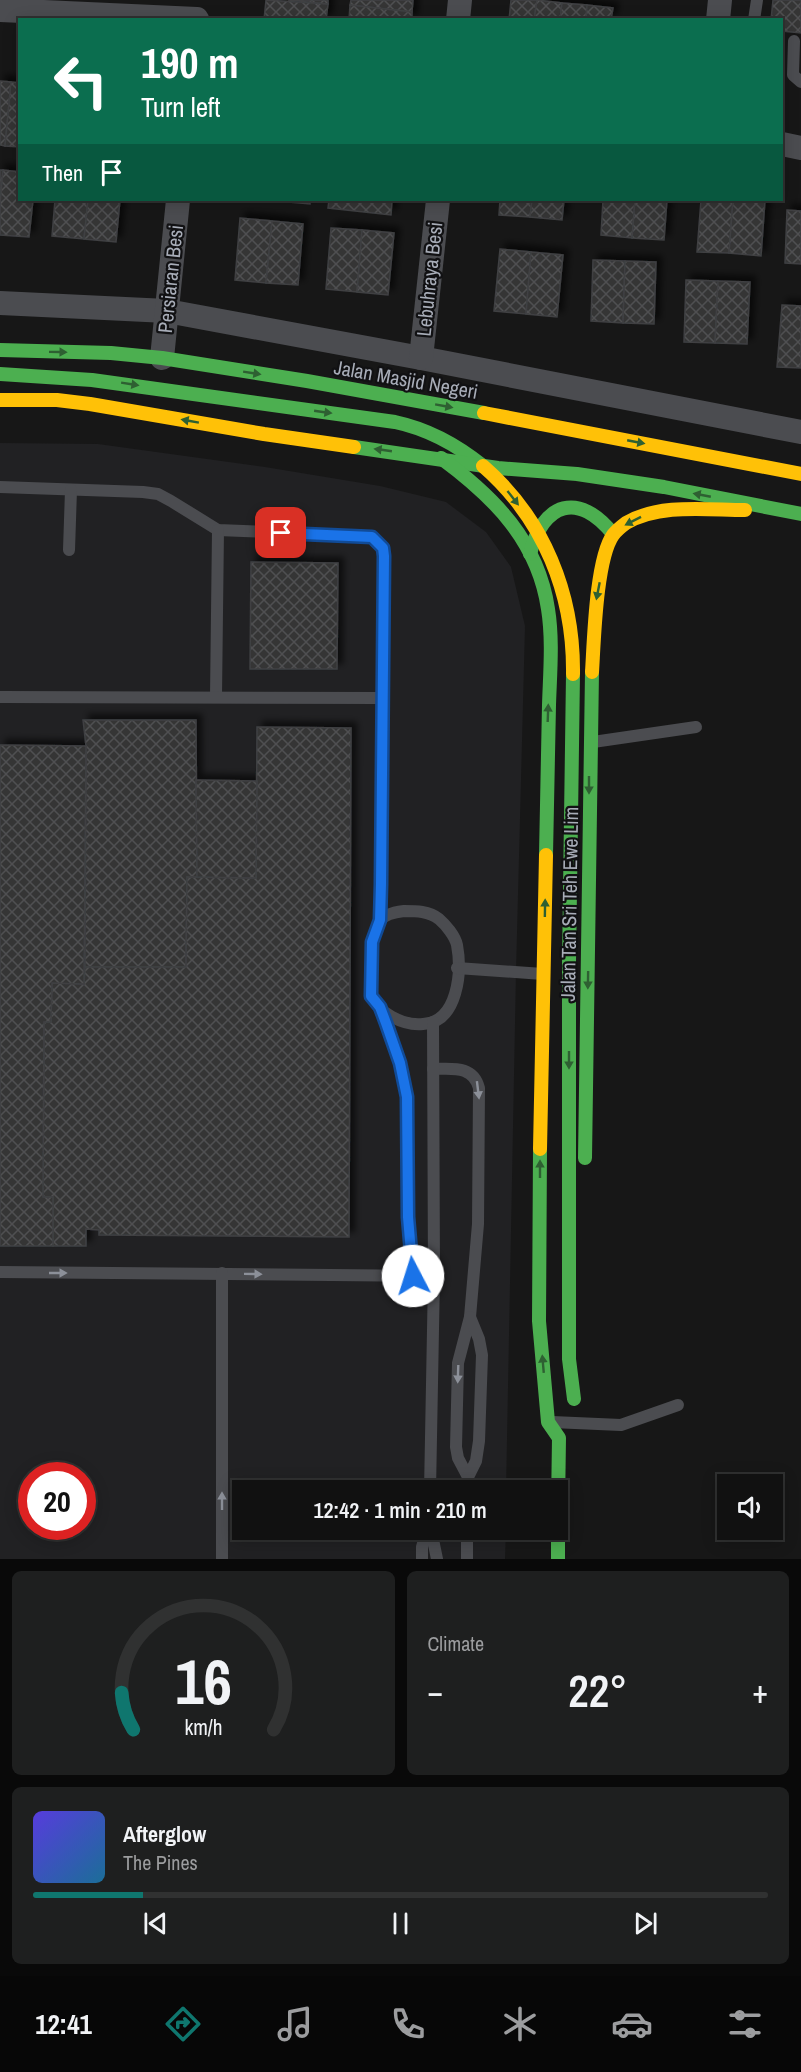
<!DOCTYPE html>
<html lang="en">
<head>
<meta charset="utf-8">
<style>
  body { margin:0; font-family:"Archivo Narrow",sans-serif; background:#1e1f1f; color:#f1f3f6; height:100vh; display:flex; flex-direction:column; font-size:22px; white-space:nowrap }
  * { box-sizing:border-box; margin:0 }
  p { font-size:20px; color:#9c9d9f }
  .icon { flex:none; width:33px; height:33px; fill:none; stroke:currentColor; stroke-width:2; stroke-linecap:round; stroke-linejoin:round }
  .map { position:relative; height:1559px; overflow:hidden }
  .details { display:flex; flex-direction:column; gap:12px; padding:12px; background:#090909; flex:1 }
  .details>* { flex:none }
  .hud { position:absolute; left:18px; top:18px; width:765px; height:183px; border-radius:0px; box-shadow:0 3px 15px #0003,0 0 0 2px #303131; background:#0b6e4f; color:#fff; overflow:hidden }
  .controls { position:absolute; left:717px; top:1474px; display:grid; gap:12px }
  .controls a { display:grid; place-items:center; width:66px; height:66px; border-radius:0px; background:#111; box-shadow:0 3px 15px #0003,0 0 0 2px #303131; font-size:30px }
  .speed { position:absolute; left:18px; top:1462px; display:flex; gap:12px; font-size:30px; font-weight:700; text-align:center }
  .speed>* { display:grid; place-content:center; width:78px; height:78px; border-radius:50%; background:#111; box-shadow:0 3px 15px #0003,0 0 0 2px #303131; line-height:1 }
  .speed .limit { border:9px solid #d22; background:#fff; color:#111 }
  .pin { position:absolute; display:grid; place-items:center; width:51px; height:51px; color:#fff; margin:-26px; border-radius:12px; box-shadow:0 3px 9px #0006 }
  .me { position:absolute; width:66px; margin:-33px; rotate:355deg; stroke-linejoin:round; filter:drop-shadow(0 0 4px #0008) }
  .turn { display:flex; align-items:center; gap:21px; height:126px; padding:0 24px; font-size:27px }
  .turn .icon { width:78px; height:78px; stroke-width:2.5 }
  .turn b { display:block; font-size:42px; line-height:51px }
  .then { display:flex; align-items:center; height:57px; padding:0 24px; background:#0003; gap:12px; font-size:22px }
  .big { font-size:45px; font-weight:600; line-height:1.1 }
  .details .card { flex:1; display:flex; flex-direction:column; justify-content:center; gap:9px; min-width:0; padding:0 21px; border-radius:9px; background:#1e1f1f }
  .details .dial { align-items:center; gap:0 }
  .dial svg { height:156px; overflow:visible; fill:none; stroke:#303131; stroke-width:7; stroke-linecap:round; text-anchor:middle }
  .dial text { fill:#f1f3f6; stroke:none }
  .song { display:flex; align-items:center; gap:18px }
  .cover { width:72px; height:72px; border-radius:9px; background:linear-gradient(135deg,hsl(250 70% 55%),hsl(200 70% 35%)) }
  .played { height:6px; border-radius:3px; background:linear-gradient(90deg,#0f766e 15%,#303131 15%) }
  .keys { display:flex; justify-content:space-around; direction:ltr }
  .heat { display:flex; justify-content:space-between; align-items:center; font-size:33px; direction:ltr }
  .details .tiles { flex:1; display:grid; gap:12px; grid-template-columns:1fr 1fr }
  .card:last-child { grid-column:span 2 }
  .trip { position:absolute; left:232px; top:1480px; width:336px; height:60px; border-radius:0px; background:#111; box-shadow:0 3px 15px #0003,0 0 0 2px #303131; font-weight:600; line-height:60px; text-align:center }
  .tabs { display:flex; height:96px; justify-content:space-around; align-items:center; background:#070707; color:#9c9d9f }
  .tabs .icon { width:42px; height:42px }
  .tabs .current { color:#0f766e }
  .tabs b { font-size:27px; color:#f1f3f6 }
  .map>svg:first-child { display:block }
  .built { fill:#212123; fill-rule:evenodd }
  .building { fill:url(#building-cross-hatch); stroke:#3f4043; stroke-width:1.5; filter:url(#shadow) }
  .lines { fill:none; stroke-linecap:round; stroke-linejoin:round }
  .lane { stroke:#4b4c50; stroke-width:12 }
  .street { stroke:#4b4c50; stroke-width:24 }
  .fast { stroke:#4caf50; stroke-width:14 }
  .slow { stroke:#ffc107; stroke-width:14 }
  .oneway { fill:#2e6032 }
  .oneway2 { fill:#8c9099 }
  .route-casing { stroke:#114b97; stroke-width:15 }
  .route { stroke:#1a73e8; stroke-width:10 }
  .labels { text-anchor:middle; dominant-baseline:central; stroke-width:4.5; stroke-linejoin:round; paint-order:stroke }
  .street-label { font-size:20px; fill:#a8adb8; stroke:#111113 }
</style>
</head>
<body>
<div class="map">
<svg width="801" height="1559" viewBox="0 0 801 1559">
  <defs>
    <pattern id="building-cross-hatch" width="8" height="8" patternUnits="userSpaceOnUse" patternTransform="scale(1.5)"><rect width="8" height="8" fill="#353536"/><path d="M0 0l8 8M0 8l8-8" fill="none" stroke="#4f5051"/></pattern>
    <filter id="shadow"><feDropShadow dx="5.5" dy="-5.5" stdDeviation="3" flood-color="#0009"/></filter>
  </defs>
  <rect width="100%" height="100%" fill="#171717"/>
  <path class="built" d="M0,443L98,444L265,467L380,486L446,502L486,532L511,567L525,626L516,972L506,1491H243V1530H506L505,1559H0ZM32,1476H82V1527H32Z"/>
  <g class="building">
    <polygon points="266,0 328,4 326,20 264,20"/>
    <polygon points="288,0 328,0 328,4"/>
    <polygon points="351,0 413,0 412,12 350,5"/>
    <polygon points="511,0 537,0 534,20 509,20"/>
    <polygon points="537,0 562,3 560,20 534,20"/>
    <polygon points="773,0 801,0 801,33 782,31 782,20 771,20"/>
    <polygon points="562,3 587,5 586,20 560,20"/>
    <polygon points="350,5 412,12 412,20 349,20"/>
    <polygon points="587,5 613,8 611,20 586,20"/>
    <polygon points="0,81 11,82 5,146 0,145"/>
    <polygon points="11,82 20,83 20,147 5,146"/>
    <polygon points="0,170 3,170 0,205"/>
    <polygon points="3,170 20,172 20,200 33,200 29,237 0,235 0,205"/>
    <polygon points="55,200 88,200 84,239 52,236"/>
    <polygon points="88,200 120,200 116,242 84,239"/>
    <polygon points="266,200 310,200 310,204"/>
    <polygon points="329,200 392,200 391,215 328,208"/>
    <polygon points="500,200 532,200 530,217 499,215"/>
    <polygon points="532,200 564,200 562,220 530,217"/>
    <polygon points="603,200 635,200 632,238 601,235"/>
    <polygon points="635,200 667,200 664,240 632,238"/>
    <polygon points="701,200 733,200 729,253 697,252"/>
    <polygon points="733,200 765,200 761,256 729,253"/>
    <polygon points="787,210 801,211 801,264 785,263"/>
    <polygon points="240,218 272,221 266,283 235,280"/>
    <polygon points="272,221 303,224 298,285 266,283"/>
    <polygon points="331,228 362,230 357,292 326,289"/>
    <polygon points="362,230 394,233 388,295 357,292"/>
    <polygon points="500,249 531,252 526,314 494,311"/>
    <polygon points="531,252 563,255 557,317 526,314"/>
    <polygon points="593,260 625,261 623,323 591,321"/>
    <polygon points="625,261 656,262 654,324 623,323"/>
    <polygon points="686,280 718,281 715,343 684,342"/>
    <polygon points="718,281 750,282 747,344 715,343"/>
    <polygon points="782,305 801,306 801,368 777,367"/>
    <polygon points="251,562 338,563 337,669 250,669"/>
    <polygon points="83,720 196,720 197,877 187,877 186,967 85,967 86,746"/>
    <polygon points="257,727 351,728 349,1237 99,1235 99,1230 86,1229 86,1246 53,1246 53,1197 43,1197 44,1022 51,1022 52,983 84,984 85,967 186,967 187,877 256,878"/>
    <polygon points="0,745 86,746 84,984 52,983 51,1022 44,1022 43,1197 53,1197 53,1246 0,1246"/>
    <polygon points="196,780 257,781 256,878 197,877"/>
  </g>
  <g class="lines">
    <g class="lane">
      <polyline points="754,20 757,0"/>
      <polyline points="794,41 793,75 801,82"/>
      <path d="M0,487L143,492L158,494L171,501L218,530L365,536C376,538 382,544 384,556L380,920"/>
      <polyline points="69,550 71,490"/>
      <polyline points="216,696 218,530"/>
      <polyline points="0,697 383,698"/>
      <polyline points="593,742 696,727"/>
      <path d="M404,911C416,911 429,911 439,919C446,925 455,936 457,945C462,972 458,1022 423,1024C405,1026 375,1013 371,993C369,983 370,972 371,961C372,948 372,933 380,921C384,914 396,912 404,911Z"/>
      <polyline points="457,968 543,974"/>
      <polyline points="380,1008 400,1063 407,1097 408,1217 413,1276"/>
      <path d="M433,1069C452,1069 473,1065 479,1088L478,1224L470,1317L458,1363L456,1447L458,1458L468,1477"/>
      <polyline points="0,1272 434,1276"/>
      <polyline points="222,1273 222,1559"/>
      <polyline points="552,1422 621,1425 678,1405"/>
      <polyline points="430,1491 434,1276 433,1022"/>
      <polyline points="467,1491 468,1477 476,1461 479,1441 482,1355 479,1339 470,1317"/>
      <polyline points="431,1530 437,1559"/>
      <polyline points="467,1530 467,1559"/>
      <polyline points="422,1559 422,1547 427,1530"/>
    </g>
    <g class="street">
      <polyline points="0,10 197,19"/>
      <polyline points="458,20 460,0"/>
      <polyline points="718,20 720,0"/>
      <polyline points="782,144 801,148"/>
      <polyline points="0,303 167,311 421,358 801,432"/>
      <polyline points="162,358 178,200"/>
      <polyline points="421,358 438,200"/>
    </g>
    <g class="fast">
      <polyline points="0,350 111,353 162,358 307,381 484,413"/>
      <path d="M0,374L92,380L395,422C428,429 457,445 483,466"/>
      <polyline points="354,447 498,468 577,474 664,487 801,514"/>
      <path d="M441,458C494,497 538,541 548,609C553,640 550,673 549,705C548,755 547,805 546,855"/>
      <path d="M530,554C543,502 579,491 613,534"/>
      <polyline points="573,674 569,963 569,1359 574,1399"/>
      <polyline points="540,1149 539,1321 548,1422 559,1438 558,1506"/>
      <polyline points="585,1158 592,672"/>
      <polyline points="558,1530 558,1559"/>
    </g>
    <g class="slow">
      <polyline points="0,400 57,400 90,404 264,434 354,447"/>
      <polyline points="484,413 801,474"/>
      <path d="M483,466C544,519 574,594 573,674"/>
      <path d="M592,672C594,641 596,559 613,535C616,531 622,526 626,523C660,503 708,510 745,510"/>
      <polyline points="540,1149 546,855"/>
    </g>
  </g>
  <defs><path id="oneway-solid" d="M-6-.8H1V-3.2L6.5 0L1 3.2V.8H-6Z" transform="scale(1.5)"/></defs>
  <g class="oneway">
    <use href="#oneway-solid" transform="translate(58 352) rotate(1)"/>
    <use href="#oneway-solid" transform="translate(252 373) rotate(9)"/>
    <use href="#oneway-solid" transform="translate(130 384) rotate(9)"/>
    <use href="#oneway-solid" transform="translate(444 406) rotate(10)"/>
    <use href="#oneway-solid" transform="translate(323 412) rotate(8)"/>
    <use href="#oneway-solid" transform="translate(190 421) rotate(-170)"/>
    <use href="#oneway-solid" transform="translate(636 442) rotate(11)"/>
    <use href="#oneway-solid" transform="translate(383 450) rotate(-172)"/>
    <use href="#oneway-solid" transform="translate(702 495) rotate(-169)"/>
    <use href="#oneway-solid" transform="translate(513 498) rotate(52)"/>
    <use href="#oneway-solid" transform="translate(633 521) rotate(153)"/>
    <use href="#oneway-solid" transform="translate(598 591) rotate(101)"/>
    <use href="#oneway-solid" transform="translate(548 713) rotate(-88)"/>
    <use href="#oneway-solid" transform="translate(589 785) rotate(90)"/>
    <use href="#oneway-solid" transform="translate(545 908) rotate(-89)"/>
    <use href="#oneway-solid" transform="translate(588 980) rotate(91)"/>
    <use href="#oneway-solid" transform="translate(569 1060) rotate(90)"/>
    <use href="#oneway-solid" transform="translate(540 1169) rotate(-90)"/>
    <use href="#oneway-solid" transform="translate(543 1364) rotate(-95)"/>
  </g>
  <g class="oneway2">
    <use href="#oneway-solid" transform="translate(478 1090) rotate(83)"/>
    <use href="#oneway-solid" transform="translate(58 1273)"/>
    <use href="#oneway-solid" transform="translate(253 1274) rotate(1)"/>
    <use href="#oneway-solid" transform="translate(458 1374) rotate(92)"/>
    <use href="#oneway-solid" transform="translate(222 1501) rotate(-90)"/>
  </g>
  <g class="lines">
    <defs>
      <polyline id="route" points="281,533 372,537 383,548 384,556 381,884 380,920 372,942 371,996 380,1007 386,1023 400,1063 407,1097 408,1217 413,1276"/>
    </defs>
    <use href="#route" class="route-casing"/>
    <use href="#route" class="route"/>
  </g>
  <g class="labels">
    <g class="street-label">
      <text transform="translate(170 279) rotate(-84)">Persiaran Besi</text>
      <text transform="translate(429 279) rotate(-84)">Lebuhraya Besi</text>
      <text transform="translate(406 379) rotate(10)">Jalan Masjid Negeri</text>
      <text transform="translate(569 904) rotate(-89)">Jalan Tan Sri Teh Ewe Lim</text>
    </g>
  </g>
</svg>
<div class="controls">
<a><svg class="icon" aria-label="sound" viewBox="0 0 24 24"><path d="M4 9h4l5-4v14l-5-4H4zM17 9q2 3 0 6"/></svg></a>
</div>
<div class="speed"><div class="limit">20</div></div>
<div class="pin" style="left:281px;top:533px;background:#d93025"><svg class="icon" aria-label="arrive" viewBox="0 0 24 24"><path d="M6 21V4h12l-3 4 3 4H6"/></svg></div>
<svg class="me" style="left:413px;top:1276px" viewBox="-20 -20 40 40"><circle r="19" fill="#fff"/><path d="M0-13L10 11 0 6-10 11z" fill="#1a73e8"/></svg>
<div class="trip">12:42 · 1 min · 210 m</div>
<div class="hud">
<div class="turn"><svg class="icon" aria-label="left" viewBox="0 0 24 24"><path d="M17 20v-9H6M10 6l-5 5 5 5"/></svg><div><b>190 m</b>Turn left</div></div>
<div class="then">Then<svg class="icon" aria-label="arrive" viewBox="0 0 24 24"><path d="M6 21V4h12l-3 4 3 4H6"/></svg></div>
</div>
</div>
<section class="details">
<div class="tiles">
<div class="card dial"><svg viewBox="0 0 100 80">
<path d="M14 69A42 42 0 1 1 86 69"/>
<path d="M14 69A42 42 0 0 1 8 50" stroke="#0f766e"/>
<text x="50" y="56" font-size="32" font-weight="700">16</text>
<text x="50" y="72" font-size="11">km/h</text>
</svg></div>
<div class="card"><p>Climate</p>
<div class="heat"><a>−</a><b class="big">22°</b><a>+</a></div>
</div>
<div class="card">
<div class="song"><i class="cover"></i><div><b>Afterglow</b><p>The Pines</p></div></div>
<div class="played"></div>
<div class="keys"><svg class="icon" aria-label="previous" viewBox="0 0 24 24"><path d="M18 5L8 12l10 7zM5 5v14"/></svg><svg class="icon" aria-label="pause" viewBox="0 0 24 24"><path d="M8 5v14M16 5v14"/></svg><svg class="icon" aria-label="next" viewBox="0 0 24 24"><path d="M6 5l10 7-10 7zM19 5v14"/></svg></div>
</div>
</div>
</section>
<nav class="tabs">
<b>12:41</b>
<svg class="icon current" aria-label="directions" viewBox="0 0 24 24"><path d="M12 3l9 9-9 9-9-9zM9 14v-3h6M13 9l2 2-2 2"/></svg>
<svg class="icon" aria-label="music" viewBox="0 0 24 24"><path d="M9 18V5l10-2v13"/><circle cx="6" cy="18" r="3"/><circle cx="16" cy="16" r="3"/></svg>
<svg class="icon" aria-label="phone" viewBox="0 0 24 24"><path d="M5 4h4l2 5-3 2q2 4 5 5l2-3 5 2v4C11 20 4 13 5 4z"/></svg>
<svg class="icon" aria-label="climate" viewBox="0 0 24 24"><path d="M12 3v18M4 7l16 10M4 17L20 7"/></svg>
<svg class="icon" aria-label="car" viewBox="0 0 24 24"><path d="M5 17H2v-5l4-1 3-4h7l3 4 3 1v5h-3M9 17h6M6 11h13"/><circle cx="7" cy="17" r="2"/><circle cx="17" cy="17" r="2"/></svg>
<svg class="icon" aria-label="filters" viewBox="0 0 24 24"><path d="M4 7h16M4 17h16"/><circle cx="9" cy="7" r="2"/><circle cx="15" cy="17" r="2"/></svg>
</nav>
</body>
</html>
